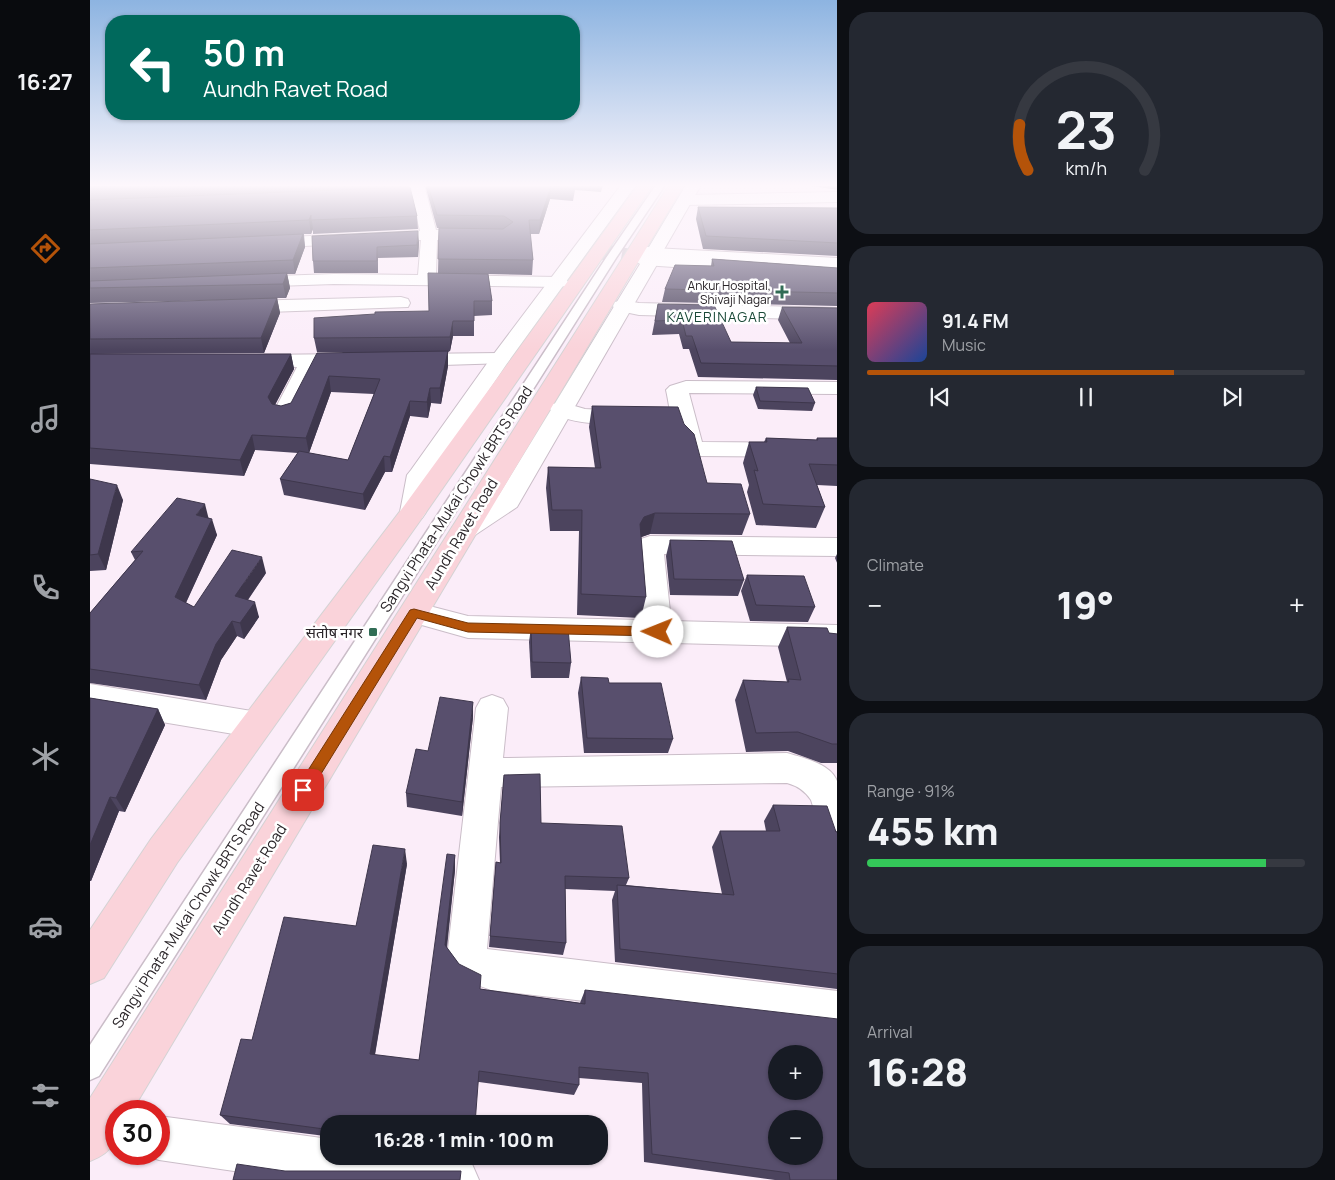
<!DOCTYPE html>
<html lang="en">
<head>
<meta charset="utf-8">
<style>
  body { margin:0; font-family:Manrope,"Noto Sans Devanagari",sans-serif; background:#242831; color:#f1f3f6; height:100vh; display:flex; flex-direction:column; font-size:19px; white-space:nowrap }
  * { box-sizing:border-box; margin:0 }
  p { font-size:16px; color:#9ea1a6 }
  .icon { flex:none; width:28px; height:28px; fill:none; stroke:currentColor; stroke-width:2; stroke-linecap:round; stroke-linejoin:round }
  .map { position:relative; flex:1; overflow:hidden }
  .drawer { display:flex; flex-direction:column; gap:12px; padding:12px; background:#0d0f14; width:498px }
  .drawer>* { flex:none }
  .hud { position:absolute; left:15px; top:15px; width:475px; height:105px; border-radius:20px; box-shadow:0 1px 4px #0004; background:#00695c; color:#fff; overflow:hidden }
  .tools { position:absolute; left:678px; top:1045px; display:grid; gap:10px }
  .tools a { display:grid; place-items:center; width:55px; height:55px; border-radius:50%; background:#171b24; box-shadow:0 1px 4px #0004; font-size:25px }
  .speed { position:absolute; left:15px; top:1100px; display:flex; gap:10px; font-size:25px; font-weight:700; text-align:center }
  .speed>* { display:grid; place-content:center; width:65px; height:65px; border-radius:50%; background:#171b24; box-shadow:0 1px 4px #0004; line-height:1 }
  .speed .limit { border:8px solid #d22; background:#fff; color:#111 }
  .pin { position:absolute; display:grid; place-items:center; width:42px; height:42px; color:#fff; margin:-21px; border-radius:10px; box-shadow:0 2px 8px #0006 }
  .me { position:absolute; width:55px; margin:-28px; rotate:271deg; stroke-linejoin:round; filter:drop-shadow(0 0 4px #0008) }
  .turn { display:flex; align-items:center; gap:18px; height:105px; padding:0 15px; font-size:22px }
  .turn .icon { width:65px; height:65px; stroke-width:2.5 }
  .turn b { display:block; font-size:35px; line-height:42px }
  .big { font-size:38px; font-weight:800; line-height:1.1 }
  .drawer .tile { flex:1; display:flex; flex-direction:column; justify-content:center; gap:8px; min-width:0; padding:0 18px; border-radius:20px; background:#242831 }
  .drawer .dial { align-items:center; gap:0 }
  .dial svg { height:130px; overflow:visible; fill:none; stroke:#363941; stroke-width:7; stroke-linecap:round; text-anchor:middle }
  .dial text { fill:#f1f3f6; stroke:none }
  .song { display:flex; align-items:center; gap:15px }
  .cover { width:60px; height:60px; border-radius:8px; background:linear-gradient(135deg,hsl(350 70% 55%),hsl(220 70% 35%)) }
  .played { height:5px; border-radius:2px; background:linear-gradient(90deg,#b45309 70%,#363941 70%) }
  .keys { display:flex; justify-content:space-around; direction:ltr }
  .heat { display:flex; justify-content:space-between; align-items:center; font-size:28px; direction:ltr }
  .charge { height:8px; border-radius:4px; background:linear-gradient(90deg,#34c759 91%,#363941 0) }
  .trip { position:absolute; left:230px; top:1115px; width:288px; height:50px; border-radius:20px; background:#171b24; box-shadow:0 1px 4px #0004; font-weight:800; line-height:50px; text-align:center }
  main { display:flex; flex:1; min-height:0 }
  .tab-bar { display:flex; flex-direction:column; width:90px; justify-content:space-around; align-items:center; background:#090b0e; color:#9ea1a6 }
  .tab-bar .icon { width:35px; height:35px }
  .tab-bar .current { color:#b45309 }
  .tab-bar b { font-size:22px; color:#f1f3f6 }
  .map>svg:first-child { display:block }
  .lines { fill:none; stroke-linecap:round; stroke-linejoin:round }
  .tertiary-tunnel { stroke:#d1c5cf; stroke-width:16; stroke-dasharray:16 8; stroke-linecap:butt }
  .service-casing { stroke:#cabdc8; stroke-width:3 }
  .minor-casing { stroke:#cabdc8; stroke-width:2 }
  .tertiary-casing { stroke:#cabdc8; stroke-width:2 }
  .secondary-casing { stroke:#cabdc8; stroke-width:2 }
  .primary-casing { stroke:#d4d3d4; stroke-width:2 }
  .service { fill:#fff; fill-rule:evenodd }
  .minor { fill:#fff; fill-rule:evenodd }
  .tertiary { fill:#fff; fill-rule:evenodd }
  .secondary { fill:#fff; fill-rule:evenodd }
  .primary { fill:#fad3da; fill-rule:evenodd }
  .wall { fill:#4c445e; fill-rule:evenodd }
  .shaded-wall { fill:#3e374c }
  .building { fill:#584f6d; stroke:#3e374c; fill-rule:evenodd }
  .route { fill:#b45309; stroke:#753606 }
  .poi-dot { fill:#316c55; stroke:#fff; stroke-width:2 }
  .labels { text-anchor:middle; dominant-baseline:central; stroke-width:5; stroke-linejoin:round; paint-order:stroke }
  .far-poi-label { font-size:12px; fill:#292428; stroke:#fff; text-anchor:end }
  .far-neighbourhood-label { font-size:14px; letter-spacing:1px; fill:#1b4a38; stroke:#fff }
  .street-label { font-size:15px; fill:#292428; stroke:#fff }
  .poi-label { font-size:15px; fill:#292428; stroke:#fff; text-anchor:end }
</style>
</head>
<body>
<main>
<nav class="tab-bar">
<b>16:27</b>
<svg class="icon current" aria-label="directions" viewBox="0 0 24 24"><path d="M12 3l9 9-9 9-9-9zM9 14v-3h6M13 9l2 2-2 2"/></svg>
<svg class="icon" aria-label="music" viewBox="0 0 24 24"><path d="M9 18V5l10-2v13"/><circle cx="6" cy="18" r="3"/><circle cx="16" cy="16" r="3"/></svg>
<svg class="icon" aria-label="phone" viewBox="0 0 24 24"><path d="M5 4h4l2 5-3 2q2 4 5 5l2-3 5 2v4C11 20 4 13 5 4z"/></svg>
<svg class="icon" aria-label="climate" viewBox="0 0 24 24"><path d="M12 3v18M4 7l16 10M4 17L20 7"/></svg>
<svg class="icon" aria-label="car" viewBox="0 0 24 24"><path d="M5 17H2v-5l4-1 3-4h7l3 4 3 1v5h-3M9 17h6M6 11h13"/><circle cx="7" cy="17" r="2"/><circle cx="17" cy="17" r="2"/></svg>
<svg class="icon" aria-label="filters" viewBox="0 0 24 24"><path d="M4 7h16M4 17h16"/><circle cx="9" cy="7" r="2"/><circle cx="15" cy="17" r="2"/></svg>
</nav>
<div class="map">
<svg width="748" height="1180" viewBox="0 0 748 1180">
  <rect width="100%" height="100%" fill="#fbedf9"/>
  <g class="lines">
    <polyline class="tertiary-tunnel" points="508,251 552,259"/>
    <defs>
      <polygon id="service" points="566,185 575,185 526,258 9,1076 0,1080 0,1045 516,258"/>
      <g id="minor">
        <polygon points="320,185 334,185 346,230 386,230 394,235 386,240 347,240 346,275 469,277 475,278 478,282 475,286 469,287 244,284 160,287 154,286 151,282 154,278 160,277 244,274 328,275 331,240 176,248 170,247 168,243 170,239 176,238 330,231 322,198 284,200 276,195 284,190 320,189"/>
        <polygon points="748,192 748,202 595,205 587,200 595,195"/>
        <polygon points="311,297 318,299 320,303 318,307 151,313 144,311 142,307 144,303 151,301"/>
        <polygon points="532,300 549,303 748,308 748,320 549,315 525,310 523,306 525,302"/>
        <polygon points="410,353 417,355 420,359 417,363 321,366 314,364 311,360 314,356 321,354"/>
        <polygon points="261,354 268,356 271,360 268,364 228,366 205,413 202,418 194,420 186,418 183,413 207,367 157,365 154,361 157,357 164,355"/>
        <path d="M596,381L748,382V394L599,393L612,442L748,443V457L606,456C582,450 581,411 576,390L580,386Z"/>
        <path d="M471,402L495,409L546,412L549,417L546,422C528,426 471,425 460,409L463,404Z"/>
        <polygon points="560,536 748,538 748,556 574,554 581,621 748,625 748,647 378,638 314,620 310,613 314,606 324,602 378,616 553,620 547,545 551,539"/>
        <polygon points="0,684 167,712 178,716 183,725 178,734 167,738 0,710"/>
        <path d="M402,695L413,699L418,708L413,758L697,753C713,758 740,763 747,781C748,792 748,837 748,851L736,847L721,800C715,791 708,786 697,783L411,787L397,949L748,991V1031L401,990C380,982 367,980 357,958L386,708L391,699Z"/>
        <polygon points="69,1116 239,1139 239,1156 366,1157 382,1164 389,1180 206,1180 69,1160 53,1154 69,1154"/>
      </g>
      <g id="tertiary">
        <polygon points="531,185 546,185 418,362 341,475 336,512 332,518 323,520 314,518 310,512 317,475 321,470 403,355"/>
        <polygon points="596,185 611,185 572,253 566,258 569,261 427,507 382,537 373,540 364,537 360,531 364,525 409,495 550,264 543,259 550,254 548,251 550,247 559,247"/>
      </g>
      <polygon id="secondary" points="564,248 748,258 748,268 664,264 667,267 664,271 658,272 554,265 551,261 558,249"/>
      <g id="primary">
        <polygon points="548,185 563,185 332,518 87,863 14,978 0,984 0,930 61,839 314,506"/>
        <path d="M579,185H594L42,1111H26C26,1139 28,1150 0,1161V1098Z"/>
      </g>
    </defs>
    <use href="#service" class="service-casing"/>
    <use href="#minor" class="minor-casing"/>
    <use href="#tertiary" class="tertiary-casing"/>
    <use href="#secondary" class="secondary-casing"/>
    <use href="#primary" class="primary-casing"/>
    <use href="#service" class="service"/>
    <use href="#minor" class="minor"/>
    <use href="#tertiary" class="tertiary"/>
    <use href="#secondary" class="secondary"/>
    <use href="#primary" class="primary"/>
  </g>
  <g class="wall">
    <path d="M0,185H319L318,187L327,216L328,229L223,234V229L221,234H214L215,247L205,274H197L200,288L196,298H187L190,313L174,353L2,354H201L204,369L185,405L191,406L201,403L253,352H227L224,338L339,311L348,273L349,228H347L335,185H513L511,192L485,190L483,201L460,199L449,234H440L443,260L442,275L398,274L402,301V315L384,316V336H363L360,351L358,352V366L351,404L341,403L338,418L320,416L302,472H295L275,510L194,495L190,479L208,453L165,450L154,476L0,464V304L174,299L0,303ZM241,392L284,394L258,460L219,453Z"/>
    <polygon points="715,185 748,185 748,190"/>
    <polygon points="608,207 748,208 748,256 613,249 606,219"/>
    <polygon points="222,236 329,242 328,257 288,258 288,273 224,273 223,261"/>
    <polygon points="622,259 748,268 748,306 572,302 575,289 621,266"/>
    <polygon points="568,304 641,342 700,343 688,320 692,307 748,308 748,380 608,377 599,349 593,349 589,334 562,335"/>
    <polygon points="666,387 725,403 722,411 668,409 663,395"/>
    <polygon points="502,406 594,424 617,483 660,514 652,535 560,534 551,537 556,597 551,618 487,615 489,531 460,531 456,488 458,467 505,468 499,427"/>
    <polygon points="676,438 726,440 727,438 748,438 748,486 727,485 735,507 726,528 666,525 657,492 659,485 653,463 659,442 674,442"/>
    <polygon points="0,479 33,500 16,570 0,571"/>
    <polygon points="119,518 127,535 96,603 104,607 176,573 158,600 169,617 154,639 147,636 131,660 116,700 0,683 0,613 45,560 41,552"/>
    <polygon points="580,540 654,580 648,596 580,595 576,556"/>
    <polygon points="748,552 748,565 745,558"/>
    <polygon points="657,575 725,607 718,622 660,621 651,591"/>
    <polygon points="441,627 481,663 479,678 441,678 439,642"/>
    <polygon points="697,627 739,633 748,634 748,763 731,763 698,751 656,752 645,700 653,680 697,682 688,647"/>
    <polygon points="491,677 519,683 583,739 578,753 494,753 488,693"/>
    <polygon points="0,698 68,709 75,725 35,812 29,811 1,881 0,881"/>
    <polygon points="383,717 372,816 317,807 316,793 338,751"/>
    <polygon points="414,775 451,823 539,878 536,885 632,894 622,847 630,831 676,831 674,821 683,805 748,832 748,989 525,962 522,900 525,891 475,889 476,943 473,955 399,947 406,862 410,863 409,837"/>
    <polygon points="365,855 365,870 357,948 369,964 390,989 490,1003 495,990 748,1180 685,1180 554,1162 552,1083 489,1078 489,1085 484,1095 389,1082 239,1124 239,1151 235,1146 235,1136 140,1124 130,1115 162,1040 266,926 317,864 285,1055 329,1060"/>
    <polygon points="369,1156 382,1156 382,1162"/>
  </g>
  <g class="shaded-wall">
    <polygon points="461,186 460,199 449,234 450,220"/>
    <polygon points="221,215 223,229 221,234 219,220"/>
    <polygon points="328,231 329,242 328,257 327,245"/>
    <polygon points="213,234 215,247 205,274 203,260"/>
    <polygon points="197,273 200,288 196,298 193,284"/>
    <polygon points="187,298 190,313 174,353 171,338"/>
    <polygon points="363,321 363,336 360,351 360,337"/>
    <polygon points="358,351 358,366 351,404 350,388"/>
    <polygon points="201,354 204,369 181,412 178,397"/>
    <polygon points="239,376 241,392 219,453 216,438"/>
    <polygon points="340,388 341,403 338,418 337,402"/>
    <polygon points="320,401 320,416 302,472 300,457"/>
    <polygon points="162,435 165,450 154,476 150,460"/>
    <polygon points="294,456 295,472 275,510 273,494"/>
    <polygon points="27,485 33,500 16,570 8,554"/>
    <polygon points="115,504 119,520 106,515"/>
    <polygon points="565,513 560,534 549,538 550,524 554,517"/>
    <polygon points="122,519 127,535 91,613 85,597"/>
    <polygon points="172,557 176,573 149,612 145,596"/>
    <polygon points="165,602 169,617 154,639 150,623"/>
    <polygon points="142,621 147,636 131,660 116,700 109,685 126,644"/>
    <polygon points="383,702 383,717 372,816 372,802"/>
    <polygon points="68,709 75,725 35,812 26,798"/>
    <polygon points="20,797 29,811 1,881 0,880 0,845"/>
    <polygon points="315,849 317,864 283,1065 280,1054"/>
    <polygon points="365,855 365,870 355,959 355,945"/>
  </g>
  <g class="building">
    <polygon points="0,185 50,185 0,187"/>
    <polygon points="338,185 484,185 484,188 461,186 450,220 439,220 443,260 348,259 349,228 413,229 423,222 414,216 347,215"/>
    <polygon points="320,187 327,216 221,220 221,215 219,220 0,230 0,200"/>
    <polygon points="608,207 748,208 748,243 616,236"/>
    <polygon points="328,231 327,245 287,247 287,261 223,261 222,236"/>
    <polygon points="213,234 203,260 0,268 0,244"/>
    <polygon points="622,259 748,268 748,293 575,289 585,265 624,266"/>
    <polygon points="197,273 193,284 0,288 0,281"/>
    <polygon points="338,273 398,274 402,301 384,301 384,321 363,321 360,337 224,338 224,318 285,314 285,312 339,311"/>
    <polygon points="187,298 171,338 0,339 0,304"/>
    <polygon points="568,304 624,305 641,342 712,343 692,307 748,308 748,366 611,363 602,336 596,336 592,320 565,321"/>
    <polygon points="358,351 350,388 340,388 337,402 320,401 300,457 294,456 273,494 190,479 209,451 258,460 290,379 239,376 216,438 162,435 150,460 0,448 0,354 201,354 178,397 182,404 191,406 201,403 227,353"/>
    <polygon points="666,387 718,388 725,403 670,401"/>
    <polygon points="502,406 588,407 594,424 604,434 617,483 651,484 660,514 565,513 554,517 550,524 556,597 491,594 492,510 462,510 458,467 511,468"/>
    <polygon points="676,438 728,440 727,438 748,438 748,465 719,464 735,507 673,504 664,470 668,471 659,442 677,442"/>
    <polygon points="0,479 27,485 8,554 0,555"/>
    <polygon points="87,498 115,504 106,515 122,519 85,597 104,607 142,550 172,557 145,596 165,602 150,623 142,621 126,644 109,685 0,669 0,613 53,551 41,552"/>
    <polygon points="580,540 642,541 654,580 584,579"/>
    <polygon points="657,575 714,576 725,607 666,605"/>
    <polygon points="441,627 478,628 481,663 442,662"/>
    <polygon points="697,627 737,628 739,633 748,634 748,744 742,744 708,732 666,733 653,680 699,682 698,679 711,680"/>
    <polygon points="491,677 518,678 519,683 571,683 583,739 497,738"/>
    <polygon points="350,697 383,702 372,802 316,793 326,749 338,751"/>
    <polygon points="0,698 68,709 26,798 20,797 0,845"/>
    <polygon points="450,774 451,823 532,826 539,878 475,876 476,943 400,936 406,862 411,863 410,823 414,775"/>
    <polygon points="683,805 737,806 746,832 748,832 748,974 530,949 527,885 644,895 630,831 690,831"/>
    <path d="M283,845L315,849L280,1054L329,1060L357,854L365,855L355,945L369,964L391,975L390,989L495,1004V990L748,1019V1180H700L699,1173L562,1154L558,1073L489,1067V1085L389,1071L385,1124H239V1146H235L234,1129L130,1115L151,1039L162,1040L194,917L266,926ZM686,1054H724V1091H686ZM686,1119H724V1156H686Z"/>
    <polygon points="147,1164 195,1171 371,1171 370,1180 143,1180"/>
  </g>
  <linearGradient id="sky" x2="0" y2="1"><stop stop-color="#8db4e1"/><stop offset="0.53" stop-color="#fdf7fc"/><stop offset="1" stop-color="#fdf7fc" stop-opacity="0"/></linearGradient>
  <rect width="748" height="350" fill="url(#sky)"/>
  <polygon class="route" points="324,609 378,623 568,627 574,632 568,636 378,632 327,618 218,795 213,796 208,795 206,790 208,786 320,610"/>
  <g class="poi-dot">
    <path d="M689.5 284.5h5v5h5v5h-5v5h-5v-5h-5v-5h5z"/>
    <rect x="278" y="627" width="10" height="10" rx="2.5"/>
  </g>
  <g class="labels">
    <g class="far-poi-label">
      <text x="681" y="285">Ankur Hospital,<tspan x="681" dy="14">Shivaji Nagar</tspan></text>
    </g>
    <g class="far-neighbourhood-label">
      <text x="627" y="316">KAVERINAGAR</text>
    </g>
    <g class="street-label">
      <text transform="translate(366 499) rotate(-57)">Sangvi Phata-Mukai Chowk BRTS Road</text>
      <text transform="translate(371 534) rotate(-59)">Aundh Ravet Road</text>
      <text transform="translate(159 879) rotate(-58)">Aundh Ravet Road</text>
      <text transform="translate(98 915) rotate(-57)">Sangvi Phata-Mukai Chowk BRTS Road</text>
    </g>
    <g class="poi-label">
      <text x="273" y="632">संतोष नगर</text>
    </g>
  </g>
</svg>
<div class="tools">
<a>+</a>
<a>−</a>
</div>
<div class="speed"><div class="limit">30</div></div>
<div class="pin" style="left:213px;top:790px;background:#d93025"><svg class="icon" aria-label="arrive" viewBox="0 0 24 24"><path d="M6 21V4h12l-3 4 3 4H6"/></svg></div>
<svg class="me" style="left:568px;top:632px" viewBox="-20 -20 40 40"><circle r="19" fill="#fff"/><path d="M0-13L10 11 0 6-10 11z" fill="#b45309"/></svg>
<div class="trip">16:28 · 1 min · 100 m</div>
<div class="hud">
<div class="turn"><svg class="icon" aria-label="left" viewBox="0 0 24 24"><path d="M17 20v-9H6M10 6l-5 5 5 5"/></svg><div><b>50 m</b>Aundh Ravet Road</div></div>
</div>
</div>
<section class="drawer">
<div class="tile dial"><svg viewBox="0 0 100 80">
<path d="M14 69A42 42 0 1 1 86 69"/>
<path d="M14 69A42 42 0 0 1 9 41" stroke="#b45309"/>
<text x="50" y="56" font-size="32" font-weight="700">23</text>
<text x="50" y="72" font-size="11">km/h</text>
</svg></div>
<div class="tile">
<div class="song"><i class="cover"></i><div><b>91.4 FM</b><p>Music</p></div></div>
<div class="played"></div>
<div class="keys"><svg class="icon" aria-label="previous" viewBox="0 0 24 24"><path d="M18 5L8 12l10 7zM5 5v14"/></svg><svg class="icon" aria-label="pause" viewBox="0 0 24 24"><path d="M8 5v14M16 5v14"/></svg><svg class="icon" aria-label="next" viewBox="0 0 24 24"><path d="M6 5l10 7-10 7zM19 5v14"/></svg></div>
</div>
<div class="tile"><p>Climate</p>
<div class="heat"><a>−</a><b class="big">19°</b><a>+</a></div>
</div>
<div class="tile"><p>Range · 91%</p><b class="big">455 km</b><div class="charge"></div></div>
<div class="tile"><p>Arrival</p><b class="big">16:28</b></div>
</section>
</main>
</body>
</html>
